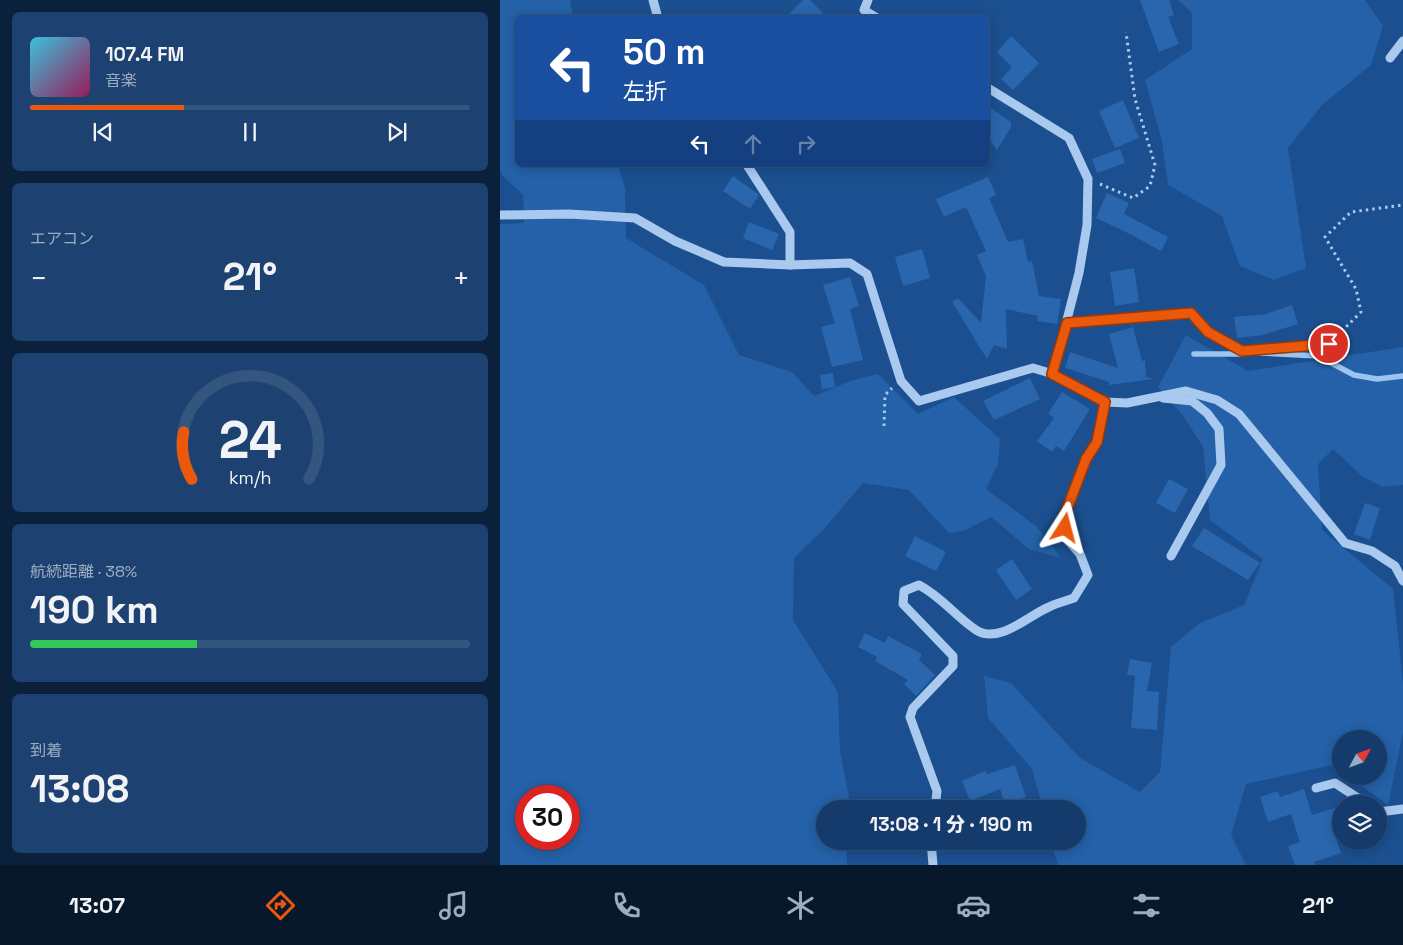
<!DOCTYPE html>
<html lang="ja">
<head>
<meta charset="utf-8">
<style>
  body { margin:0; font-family:"Space Grotesk","Noto Sans JP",sans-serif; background:#1d4271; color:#f1f3f6; height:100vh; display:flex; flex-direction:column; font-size:19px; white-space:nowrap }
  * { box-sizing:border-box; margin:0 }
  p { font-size:16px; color:#9dadc1 }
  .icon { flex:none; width:28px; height:28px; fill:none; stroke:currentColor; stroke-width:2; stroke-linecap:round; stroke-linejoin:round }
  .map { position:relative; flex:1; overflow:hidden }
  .panel { display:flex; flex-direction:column; gap:12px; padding:12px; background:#0b203b; width:500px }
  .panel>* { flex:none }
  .hud { position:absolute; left:15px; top:15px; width:475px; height:152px; border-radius:8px; box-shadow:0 2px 12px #0003,0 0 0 1px #33557e; background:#1a4fa0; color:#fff; overflow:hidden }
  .needle { width:32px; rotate:49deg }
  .controls { position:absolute; left:832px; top:730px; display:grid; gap:10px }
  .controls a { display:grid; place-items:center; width:55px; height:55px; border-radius:50%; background:#143b6b; box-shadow:0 2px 12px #0003,0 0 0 1px #33557e; font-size:25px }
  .speed { position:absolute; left:15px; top:785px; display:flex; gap:10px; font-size:25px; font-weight:700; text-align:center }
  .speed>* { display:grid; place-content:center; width:65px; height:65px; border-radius:50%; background:#143b6b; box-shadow:0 2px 12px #0003,0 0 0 1px #33557e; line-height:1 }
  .speed .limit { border:8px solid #d22; background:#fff; color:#111 }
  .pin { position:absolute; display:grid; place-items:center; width:42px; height:42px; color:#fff; margin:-21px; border:2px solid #fff; border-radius:50%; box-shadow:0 1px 5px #0007 }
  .me { position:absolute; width:55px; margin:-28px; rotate:9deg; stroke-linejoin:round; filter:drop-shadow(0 0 4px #0008) }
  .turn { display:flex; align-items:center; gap:18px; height:105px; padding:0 25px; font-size:22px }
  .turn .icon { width:65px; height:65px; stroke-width:2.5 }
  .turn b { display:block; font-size:35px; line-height:42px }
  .lanes { display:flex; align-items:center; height:48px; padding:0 25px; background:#0003; justify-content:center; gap:25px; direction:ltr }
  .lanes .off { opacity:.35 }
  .big { font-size:38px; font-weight:800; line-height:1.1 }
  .panel .tile { flex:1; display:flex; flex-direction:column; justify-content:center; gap:8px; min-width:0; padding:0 18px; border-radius:8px; background:#1d4271 }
  .panel .dial { align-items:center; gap:0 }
  .dial svg { height:130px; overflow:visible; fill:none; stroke:#33557e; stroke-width:7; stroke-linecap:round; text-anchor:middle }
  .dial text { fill:#f1f3f6; stroke:none }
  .song { display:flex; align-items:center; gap:15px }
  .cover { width:60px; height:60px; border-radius:8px; background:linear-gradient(135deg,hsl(190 70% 55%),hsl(330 70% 35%)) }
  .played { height:5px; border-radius:2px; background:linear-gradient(90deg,#ea580c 35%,#33557e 35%) }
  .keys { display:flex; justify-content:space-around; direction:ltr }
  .heat { display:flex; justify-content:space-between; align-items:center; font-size:28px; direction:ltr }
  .charge { height:8px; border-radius:4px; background:linear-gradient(90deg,#34c759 38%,#33557e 0) }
  .trip { position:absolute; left:316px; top:800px; width:270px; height:50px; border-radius:25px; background:#143b6b; box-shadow:0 2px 12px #0003,0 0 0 1px #33557e; font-weight:800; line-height:50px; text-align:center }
  .tab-bar { display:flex; height:80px; justify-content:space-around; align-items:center; background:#08182b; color:#9dadc1 }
  .tab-bar .icon { width:35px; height:35px }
  .tab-bar .on { color:#ea580c }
  .tab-bar b { font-size:22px; color:#f1f3f6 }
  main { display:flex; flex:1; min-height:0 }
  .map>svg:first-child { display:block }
  .green { fill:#2461a8; fill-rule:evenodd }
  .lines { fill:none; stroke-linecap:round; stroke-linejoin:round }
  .stream { stroke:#9cc4f0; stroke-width:5.5 }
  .building { fill:#2a66ad }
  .path { stroke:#a9c9ee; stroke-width:3; stroke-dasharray:2.5 4; stroke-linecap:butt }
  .minor { stroke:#a9c9ee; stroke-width:9 }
  .route-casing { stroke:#983908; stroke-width:12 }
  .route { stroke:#ea580c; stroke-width:9 }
</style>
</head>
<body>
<main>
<section class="panel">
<div class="tile">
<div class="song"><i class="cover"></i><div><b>107.4 FM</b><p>音楽</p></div></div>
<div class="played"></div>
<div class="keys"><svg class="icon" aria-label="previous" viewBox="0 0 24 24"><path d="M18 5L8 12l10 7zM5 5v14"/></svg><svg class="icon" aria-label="pause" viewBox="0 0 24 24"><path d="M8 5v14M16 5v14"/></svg><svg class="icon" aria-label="next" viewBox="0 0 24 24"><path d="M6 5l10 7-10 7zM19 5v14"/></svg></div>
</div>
<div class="tile"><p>エアコン</p>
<div class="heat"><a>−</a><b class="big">21°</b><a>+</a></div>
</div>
<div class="tile dial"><svg viewBox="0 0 100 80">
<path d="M14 69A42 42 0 1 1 86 69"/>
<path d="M14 69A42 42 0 0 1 9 40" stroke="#ea580c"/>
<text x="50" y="56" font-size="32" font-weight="700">24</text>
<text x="50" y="72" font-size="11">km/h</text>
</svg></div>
<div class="tile"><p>航続距離 · 38%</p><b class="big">190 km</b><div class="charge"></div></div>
<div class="tile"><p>到着</p><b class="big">13:08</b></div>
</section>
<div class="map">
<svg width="903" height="865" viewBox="0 0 903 865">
  <rect width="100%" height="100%" fill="#1b4f8f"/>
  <g class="green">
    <path d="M0,0H70L73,17L18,18V165H118L125,188L126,238L204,285L239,355L292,372L314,396L353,380L378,374L418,414L454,397L500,439L498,464L486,489L536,526L561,558L529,549L491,517L463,531L449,533L409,490L363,483L323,530L294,558L293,620L338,692L340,751L351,808L325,809V841H346L347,865H0V224L24,223L23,195L2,175L0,170ZM26,796H69V839H26Z"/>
    <polygon points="678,0 865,0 883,26 871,65 822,105 788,148 806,268 774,280 740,266 722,216 668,185 662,141 645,80 692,49 692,13"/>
    <polygon points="686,335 748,371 903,347 903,485 882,487 862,476 833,449 818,464 822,530 893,589 903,683 903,732 888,805 848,776 879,776 879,739 841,739 841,771 832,765 746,784 731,835 746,865 558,865 551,841 578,841 578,809 543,809 532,769 488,718 484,676 511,683 580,758 640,792 660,772 671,647 700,623 744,605 763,559 710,520 703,447 684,417 658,387"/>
  </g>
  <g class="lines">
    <g class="stream">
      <polyline points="761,353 818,356 854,375 877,379 903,376"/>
      <polyline points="694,354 744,354"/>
    </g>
  </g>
  <g class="building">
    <polygon points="303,0 310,0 328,18 285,18"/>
    <polygon points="640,0 669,0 674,15 668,17 679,44 659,52"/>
    <polygon points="511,36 539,63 513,90 501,79 512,67 497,52"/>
    <polygon points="623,100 639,138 615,148 599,111"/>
    <polygon points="488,106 511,122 511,127 497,150 488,137"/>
    <polygon points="620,149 625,163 597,173 592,159"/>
    <polygon points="233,176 259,195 250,209 223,191"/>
    <polygon points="488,177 496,195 489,198 508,242 523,239 528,262 532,261 539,296 561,299 557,324 537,321 538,316 506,309 507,349 494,345 487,359 452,302 458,298 481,323 486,276 477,255 486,251 466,207 444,217 436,199"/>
    <polygon points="607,193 629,203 624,214 668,237 661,251 632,235 596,218"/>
    <polygon points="249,222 279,234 272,250 243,238"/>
    <polygon points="422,249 430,278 403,286 395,257"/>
    <polygon points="634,268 639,302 615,306 610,272"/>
    <polygon points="350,277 359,306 350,309 363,360 332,367 321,327 335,323 323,285"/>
    <polygon points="792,305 798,324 763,335 737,338 734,317 766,314"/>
    <polygon points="633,327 642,361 645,360 646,377 654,379 609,385 609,382 565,368 570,352 618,368 609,334"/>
    <polygon points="333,373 335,387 322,389 320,375"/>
    <polygon points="530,378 540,399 494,420 483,401"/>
    <polygon points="562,392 590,409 564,451 556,446 552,452 537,441 554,418 548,414"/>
    <polygon points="669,479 688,489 675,513 656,503"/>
    <polygon points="865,503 880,508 870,540 854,534"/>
    <polygon points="704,528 760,563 748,580 692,546"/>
    <polygon points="415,536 446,552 436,571 405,556"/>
    <polygon points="512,559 532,589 516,600 496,570"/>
    <polygon points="365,633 385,643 388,636 422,654 419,660 435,675 416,696 404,684 408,680 375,661 377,657 358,647"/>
    <polygon points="630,659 652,663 647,691 659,692 657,730 631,728 635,676 627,675"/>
    <polygon points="515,765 526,797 505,804 500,789 470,801 462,781 485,771 487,774"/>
    <polygon points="804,789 812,815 841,806 841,833 835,835 841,853 814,862 815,865 795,865 788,846 800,842 791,814 768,822 760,797 778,791 780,797"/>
  </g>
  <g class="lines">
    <g class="path">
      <polyline points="600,184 633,198 650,186 655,165 635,99 626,32"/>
      <polyline points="837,336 861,312 856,289 825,237 851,212 903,205"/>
      <polyline points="384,426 385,395 392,388"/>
    </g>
    <g class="minor">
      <polyline points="153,0 158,18"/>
      <polyline points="368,0 364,10 377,18"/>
      <polyline points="890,58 903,41"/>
      <polyline points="488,88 569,138 588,179 587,225 579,273 553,374"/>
      <polyline points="247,165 290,232 290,265 350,263 367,274 401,381 419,401 533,368 553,374 605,402 627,403 686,391 717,400 739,414 845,543 872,551 895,566 903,581"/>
      <polyline points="0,215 69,214 135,218 175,241 224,262 290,265"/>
      <polyline points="567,323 691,313 707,332 742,351 829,344"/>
      <polyline points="663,398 692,401 707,413 719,429 721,465 671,556"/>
      <polyline points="816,788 835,783 867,804"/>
      <path d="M435,809L437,791L410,717L413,708L453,666V656L403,604L404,591L419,585C442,597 456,617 476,630C499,645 529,615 549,607C557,603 566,601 574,598L588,575L580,554L566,538L564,517L586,459L597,443L605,402"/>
      <polyline points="879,812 903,809"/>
      <polyline points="431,841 433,865"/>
    </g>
  </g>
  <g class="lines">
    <defs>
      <polyline id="route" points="565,528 564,517 586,459 597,442 605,402 552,374 567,323 691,313 708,332 742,351 829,344"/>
    </defs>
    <use href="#route" class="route-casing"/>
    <use href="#route" class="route"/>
  </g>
</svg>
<div class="controls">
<a><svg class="needle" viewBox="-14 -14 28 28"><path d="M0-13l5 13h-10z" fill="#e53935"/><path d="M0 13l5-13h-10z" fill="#9dadc1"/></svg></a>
<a><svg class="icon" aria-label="layers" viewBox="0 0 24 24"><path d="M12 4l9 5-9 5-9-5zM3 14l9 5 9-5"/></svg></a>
</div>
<div class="speed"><div class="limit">30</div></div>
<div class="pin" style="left:829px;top:344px;background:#d93025"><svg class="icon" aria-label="arrive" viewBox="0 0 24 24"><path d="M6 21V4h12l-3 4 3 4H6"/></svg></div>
<svg class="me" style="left:565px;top:528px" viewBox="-20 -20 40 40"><path d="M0-17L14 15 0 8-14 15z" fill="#ea580c" stroke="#fff" stroke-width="4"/></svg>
<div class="trip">13:08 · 1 分 · 190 m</div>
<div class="hud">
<div class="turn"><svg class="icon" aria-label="left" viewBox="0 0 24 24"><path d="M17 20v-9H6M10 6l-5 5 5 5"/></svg><div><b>50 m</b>左折</div></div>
<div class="lanes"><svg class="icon" aria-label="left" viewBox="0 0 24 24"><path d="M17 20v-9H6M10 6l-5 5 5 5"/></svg><svg class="icon off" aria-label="ahead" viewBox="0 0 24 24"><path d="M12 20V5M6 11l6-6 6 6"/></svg><svg class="icon off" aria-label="right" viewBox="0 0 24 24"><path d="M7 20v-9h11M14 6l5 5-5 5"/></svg></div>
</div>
</div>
</main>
<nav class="tab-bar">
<b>13:07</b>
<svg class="icon on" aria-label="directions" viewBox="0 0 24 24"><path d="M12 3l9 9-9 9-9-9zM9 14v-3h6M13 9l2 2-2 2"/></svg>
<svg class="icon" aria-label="music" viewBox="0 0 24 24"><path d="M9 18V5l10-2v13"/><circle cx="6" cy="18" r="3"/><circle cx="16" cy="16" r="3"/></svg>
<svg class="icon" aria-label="phone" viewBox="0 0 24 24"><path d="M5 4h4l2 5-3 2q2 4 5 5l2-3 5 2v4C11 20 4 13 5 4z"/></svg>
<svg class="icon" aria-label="climate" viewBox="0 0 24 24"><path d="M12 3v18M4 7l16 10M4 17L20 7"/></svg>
<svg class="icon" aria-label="car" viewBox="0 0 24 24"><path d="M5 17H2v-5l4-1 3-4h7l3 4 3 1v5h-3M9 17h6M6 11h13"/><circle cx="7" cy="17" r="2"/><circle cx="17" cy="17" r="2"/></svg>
<svg class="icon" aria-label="filters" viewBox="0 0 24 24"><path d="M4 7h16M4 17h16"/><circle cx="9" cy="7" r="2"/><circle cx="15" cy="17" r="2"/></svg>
<b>21°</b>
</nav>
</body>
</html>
